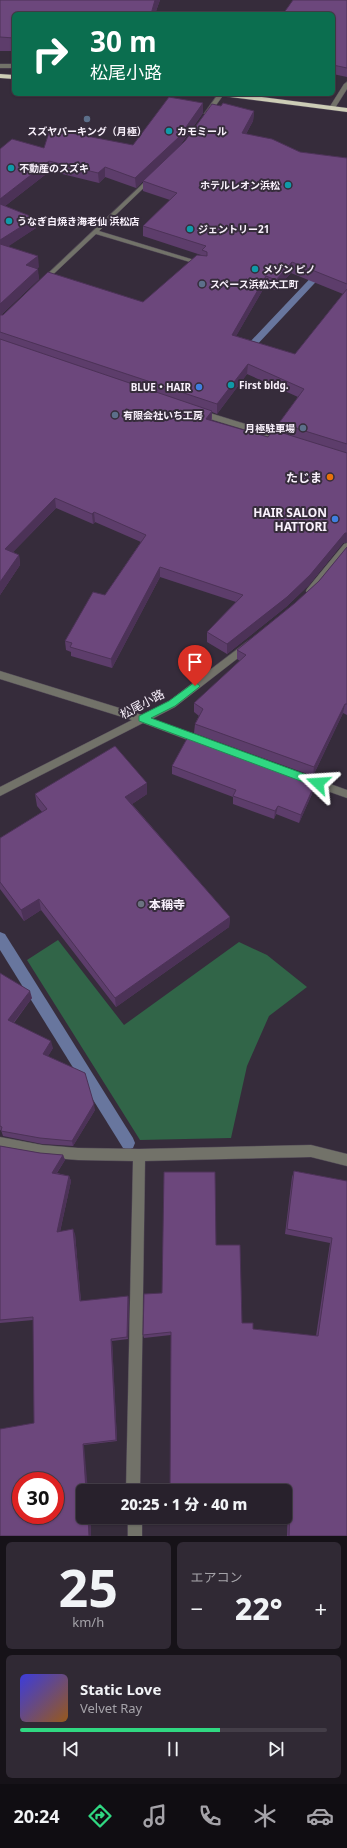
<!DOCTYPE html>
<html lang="ja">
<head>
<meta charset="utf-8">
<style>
  body { margin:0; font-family:"Noto Sans","Noto Sans JP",sans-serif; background:#302934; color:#f1f3f6; height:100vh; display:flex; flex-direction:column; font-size:15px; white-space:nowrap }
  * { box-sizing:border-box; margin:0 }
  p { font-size:13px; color:#a5a3a9 }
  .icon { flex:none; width:22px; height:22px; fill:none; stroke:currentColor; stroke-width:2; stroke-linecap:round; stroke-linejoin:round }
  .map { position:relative; height:1536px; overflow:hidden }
  .details { display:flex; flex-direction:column; gap:6px; padding:6px; background:#161218; flex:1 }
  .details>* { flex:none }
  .top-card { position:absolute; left:12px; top:12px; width:323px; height:84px; border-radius:6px; box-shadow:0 1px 3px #0004,0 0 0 1px #443e48; background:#0b6e4f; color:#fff; overflow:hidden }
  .speed { position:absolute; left:12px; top:1472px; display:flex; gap:8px; font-size:20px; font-weight:700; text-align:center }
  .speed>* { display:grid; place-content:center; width:52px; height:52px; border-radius:50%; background:#28212c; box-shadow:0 1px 3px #0004,0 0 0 1px #443e48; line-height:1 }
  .speed .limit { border:6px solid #d22; background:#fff; color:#111 }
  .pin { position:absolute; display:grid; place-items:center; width:34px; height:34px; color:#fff; margin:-41px -17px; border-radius:50% 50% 50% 0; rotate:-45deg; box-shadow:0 0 4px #0007 }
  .pin .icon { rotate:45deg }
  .me { position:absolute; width:44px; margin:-22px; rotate:290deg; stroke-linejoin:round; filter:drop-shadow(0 0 3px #0008) }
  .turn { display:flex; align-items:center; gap:14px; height:84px; padding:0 12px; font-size:18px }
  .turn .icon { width:52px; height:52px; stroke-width:2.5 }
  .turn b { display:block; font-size:28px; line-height:34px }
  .big { font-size:30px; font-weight:800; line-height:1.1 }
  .details .card { flex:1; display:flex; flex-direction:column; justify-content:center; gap:6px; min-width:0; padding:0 14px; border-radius:6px; background:#302934 }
  .details .dial { align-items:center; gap:0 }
  .dial b { font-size:52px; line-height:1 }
  .song { display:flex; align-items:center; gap:12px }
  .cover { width:48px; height:48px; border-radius:6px; background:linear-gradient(135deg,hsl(240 70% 55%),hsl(30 70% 35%)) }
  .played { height:4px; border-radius:2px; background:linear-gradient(90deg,#30d882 65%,#443e48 65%) }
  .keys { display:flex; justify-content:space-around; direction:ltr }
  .heat { display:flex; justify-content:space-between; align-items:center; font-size:22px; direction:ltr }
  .details .tiles { flex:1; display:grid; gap:6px; grid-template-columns:1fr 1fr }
  .card:last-child { grid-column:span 2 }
  .trip { position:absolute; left:76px; top:1484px; width:216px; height:40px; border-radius:6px; background:#28212c; box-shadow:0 1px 3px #0004,0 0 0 1px #443e48; font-weight:800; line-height:40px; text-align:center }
  .dock { display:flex; height:64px; justify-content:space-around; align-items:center; background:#100d12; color:#a5a3a9 }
  .dock .icon { width:28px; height:28px }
  .dock .active { color:#30d882 }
  .dock b { font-size:18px; color:#f1f3f6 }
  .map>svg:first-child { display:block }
  .green { fill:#316548 }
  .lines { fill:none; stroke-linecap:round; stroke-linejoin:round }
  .stream { fill:#68769e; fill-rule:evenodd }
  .lane-casing { stroke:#514856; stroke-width:1 }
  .street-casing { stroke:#514856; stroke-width:1 }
  .highway-casing { stroke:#514856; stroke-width:1 }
  .lane { fill:#727269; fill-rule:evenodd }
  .street { fill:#727269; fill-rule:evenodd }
  .highway { fill:#cdcdb6; fill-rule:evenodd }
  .wall { fill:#5d3d6b; fill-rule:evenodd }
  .shaded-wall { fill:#4c3257 }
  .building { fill:#6c477c; stroke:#4c3257; fill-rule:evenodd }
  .route { fill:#30d882; stroke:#1f8c54 }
  .service-dot { fill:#5c6f8a; stroke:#362c3b; stroke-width:1.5 }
  .culture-dot { fill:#0f9aa8; stroke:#362c3b; stroke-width:1.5 }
  .shop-dot { fill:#3f7fe0; stroke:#362c3b; stroke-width:1.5 }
  .food-dot { fill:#e8710a; stroke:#362c3b; stroke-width:1.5 }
  .worship-dot { fill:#6b7280; stroke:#362c3b; stroke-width:1.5 }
  .labels { text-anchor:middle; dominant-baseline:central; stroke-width:4; stroke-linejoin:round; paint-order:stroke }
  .far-poi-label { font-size:10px; font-weight:bold; fill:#f9f1fc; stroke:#362c3b; text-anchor:start }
  .poi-label { font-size:12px; font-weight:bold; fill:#f9f1fc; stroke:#362c3b; text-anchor:end }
  .street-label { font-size:12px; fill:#f9f1fc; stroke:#362c3b }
</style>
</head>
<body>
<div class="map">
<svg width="347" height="1536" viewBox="0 0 347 1536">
  <rect width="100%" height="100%" fill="#362c3b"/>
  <polygon class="green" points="58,940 124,1025 239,942 267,955 307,987 269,1016 247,1066 231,1138 140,1140 27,960"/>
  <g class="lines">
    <g class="stream">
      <polygon points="320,268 323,268 327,270 254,348 251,349 237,345 237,341 249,343"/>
      <polygon points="0,932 5,934 133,1138 135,1143 133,1148 128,1150 123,1148 0,950"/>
    </g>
    <defs>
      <rect id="lane" x="0" y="64" width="14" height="4"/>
      <g id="street">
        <polygon points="347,82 347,89 335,108 330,109 329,108 344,84"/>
        <polygon points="218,94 224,94 209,115 205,115 204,114"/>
        <polygon points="152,175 155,177 154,178 99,231 204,263 204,265 200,265 96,234 44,283 40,283 40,281"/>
        <polygon points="200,410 285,436 286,438 282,441 197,415 196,413"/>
        <polygon points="347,543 347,552 313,593 307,593 306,591 307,589 344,544"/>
        <polygon points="248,641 251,642 253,645 251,648 175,707 152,719 204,738 206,741 204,744 201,745 143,723 0,796 0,787 132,720 0,679 0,671 142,715 169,701"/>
        <polygon points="297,772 347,790 347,798 293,779 292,776 293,773"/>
        <polygon points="0,1137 42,1145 78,1148 139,1149 311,1145 347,1154 347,1166 311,1157 145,1161 140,1491 126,1491 133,1161 78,1160 42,1157 0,1149"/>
        <rect x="128" y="1517" width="14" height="19"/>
      </g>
      <g id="highway">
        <polygon points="0,74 14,75 14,79 0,78"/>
        <polygon points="219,94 238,94 347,108 347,112 222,96"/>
      </g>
    </defs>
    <use href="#lane" class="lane-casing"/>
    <use href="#street" class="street-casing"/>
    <use href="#highway" class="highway-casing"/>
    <use href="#lane" class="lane"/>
    <use href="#street" class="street"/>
    <use href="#highway" class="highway"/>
  </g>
  <g class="wall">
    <polygon points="0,0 160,0 155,14 14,14 14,51 0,51"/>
    <polygon points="347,0 347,77 333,74 333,14"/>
    <path d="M254,111L253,121L246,134L300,152L347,158V542L343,543L309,585L286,607L227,654L207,642V632L236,602L160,577L112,668L71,656V652L66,650L65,641L105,595L141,542L95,522L93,524L56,508L13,552L19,555L20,565L0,595V149L44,148L133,145L203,113L179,147ZM50,171L99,183L105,177L136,188L143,181V191L170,200L143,226V236L201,255L143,302L1,315L39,279L37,268L39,267L8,246L36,228L35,218L5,206ZM291,273L343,294L295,354L236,336L265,286L275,290ZM247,374L298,397L279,423L278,431L268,437L212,421V412L217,414Z"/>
    <polygon points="347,547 347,715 343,713 313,776 194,733 195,724 199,716 194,712 194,703 240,661 237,659 237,650 295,603 319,581"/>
    <polygon points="172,766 308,784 314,786 312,794 299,823 276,814 274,819 233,804 233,797 172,774"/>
    <polygon points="35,794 147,794 132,804 230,917 229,927 116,1007 41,910 24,921 0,889 0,838 42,812 37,806"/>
    <polygon points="0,973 32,998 14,1023 53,1048 48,1056 95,1110 73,1146 42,1144 3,1136 1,1130 0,1130"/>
    <polygon points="0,1146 40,1153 63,1155 65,1160 57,1173 69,1176 71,1181 60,1232 75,1234 81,1301 129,1299 128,1339 112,1341 117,1441 84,1445 83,1517 90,1517 91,1536 0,1536 34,1423 33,1320 0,1323"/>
    <polygon points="294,1171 347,1181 347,1536 287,1536 288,1506 171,1335 144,1338 143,1335 162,1293 216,1245 242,1323 253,1329 316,1336 330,1243 285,1234 292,1177"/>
  </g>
  <g class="shaded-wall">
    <polygon points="155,0 160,0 155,14 151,14"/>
    <polygon points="203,103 203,113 179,147 136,188 135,178"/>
    <polygon points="254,111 253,121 241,143 242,133"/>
    <polygon points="49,161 50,171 0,210 0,199"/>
    <polygon points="105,167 105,177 99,183 98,173"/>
    <polygon points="35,218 36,228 0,252 0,240"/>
    <polygon points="38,256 39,267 28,275 26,265"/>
    <polygon points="292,262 291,273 275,290 276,280"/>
    <polygon points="38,269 39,279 0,316 0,304"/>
    <polygon points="266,276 265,286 231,345 232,335"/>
    <polygon points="248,364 247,374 217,414 217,404"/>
    <polygon points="212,411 211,421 206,419"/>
    <polygon points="55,498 56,508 7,558 5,549"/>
    <polygon points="94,512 95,522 93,524 92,514"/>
    <polygon points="345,533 347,533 347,542 343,543 309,585 286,607 227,654 227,644"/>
    <polygon points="19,555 20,565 0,595 0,582"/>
    <polygon points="160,567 160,577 112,668 111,659"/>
    <polygon points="345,704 343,713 313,776 314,767"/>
    <polygon points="147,783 147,794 126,808 125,797"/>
    <polygon points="314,786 312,794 299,823 301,815"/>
    <polygon points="278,806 276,814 274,819 275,811"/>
    <polygon points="39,899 41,910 24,921 21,910"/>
    <polygon points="230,917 229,927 116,1007 115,998"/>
    <polygon points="30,991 32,998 10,1027 8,1020"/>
    <polygon points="51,1041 53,1048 45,1061 43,1054"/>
    <polygon points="94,1104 95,1110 73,1146 72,1141"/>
    <polygon points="63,1155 65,1160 54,1177 52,1173"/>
    <polygon points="69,1176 71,1181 59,1236 57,1232"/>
    <polygon points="73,1229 75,1234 81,1304 80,1301"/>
    <polygon points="128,1296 129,1299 128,1339 127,1337"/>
    <polygon points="111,1339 112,1341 117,1441 116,1440"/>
    <polygon points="83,1444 84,1445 88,1491 86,1491"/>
    <polygon points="88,1517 90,1517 91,1536 89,1536"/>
  </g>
  <g class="building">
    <polygon points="0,0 155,0 151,14 14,14 14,38 0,37"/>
    <polygon points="293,0 347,0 347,68 333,65 333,14 283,14"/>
    <polygon points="169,97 203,103 179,137 135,178 105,167 98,173 49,161 0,199 0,149 12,139 44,148 50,129 133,145"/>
    <polygon points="223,103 254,111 242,133 272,139 300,152 347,158 347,284 292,262 276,280 266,276 232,335 295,354 347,289 347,444 279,423 304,389 248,364 217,404 0,332 0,315 3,315 48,272 143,302 197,255 207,256 207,252 202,250 206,246 143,226 177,193 143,181 185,141 212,104 221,106"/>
    <polygon points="0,204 35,218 0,240"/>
    <polygon points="0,244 38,256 26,265 38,269 0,304"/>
    <polygon points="0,339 212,411 206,419 268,437 273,430 347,453 347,533 345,533 310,575 287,597 227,644 207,632 243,595 160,567 111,659 70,647 72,643 65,641 93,592 105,595 146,535 94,512 92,514 55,498 5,549 19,555 0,582"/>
    <polygon points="347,547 347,704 345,704 314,767 195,724 203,709 194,703 246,655 237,650 295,603 319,581"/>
    <polygon points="190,733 310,777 307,783 314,786 301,815 278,806 275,811 233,796 236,790 172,766"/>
    <polygon points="115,746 147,783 125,797 230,917 115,998 39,899 21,910 0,882 0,838 47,809 35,794"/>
    <polygon points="0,973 30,991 8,1020 51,1041 43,1054 85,1073 94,1104 72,1141 40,1138 1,1131 2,1127 0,1126"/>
    <path d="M0,1146L40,1153L63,1155L52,1173L69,1176L57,1232L73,1229L80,1301L128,1296L127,1337L111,1339L116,1440L83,1444L86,1491H83V1517H88L89,1536H0V1429L34,1423L33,1317L0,1320ZM21,1481H55V1515H21Z"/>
    <polygon points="294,1171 347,1181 347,1536 289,1536 290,1506 285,1506 285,1491 170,1491 171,1332 143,1335 144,1294 162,1293 164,1172 215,1172 216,1245 240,1245 242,1323 253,1323 253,1329 318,1336 332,1238 287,1229"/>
  </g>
  <polygon class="route" points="195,682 200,686 198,688 175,706 151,718 321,780 322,783 321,786 314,786 139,721 139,716 169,701"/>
  <g class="service-dot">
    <circle cx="87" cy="119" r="4"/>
    <circle cx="202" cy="284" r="4"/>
    <circle cx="115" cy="415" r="4"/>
    <circle cx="303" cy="428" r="4"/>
  </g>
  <g class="culture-dot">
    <circle cx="169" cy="131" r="4"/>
    <circle cx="11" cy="168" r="4"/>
    <circle cx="288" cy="185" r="4"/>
    <circle cx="9" cy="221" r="4"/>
    <circle cx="190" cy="229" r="4"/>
    <circle cx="255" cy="269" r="4"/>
    <circle cx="231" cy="385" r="4"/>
  </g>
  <g class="shop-dot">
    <circle cx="199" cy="387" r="4"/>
    <circle cx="335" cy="519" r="4"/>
  </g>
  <circle class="food-dot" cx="330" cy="477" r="4"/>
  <circle class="worship-dot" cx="141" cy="904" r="4"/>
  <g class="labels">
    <g class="far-poi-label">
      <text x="87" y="131" text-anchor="middle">スズヤパーキング（月極）</text>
      <text x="177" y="131">カモミール</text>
      <text x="19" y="168">不動産のスズキ</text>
      <text x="280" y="185" text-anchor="end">ホテルレオン浜松</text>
      <text x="17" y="221">うなぎ白焼き海老仙 浜松店</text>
      <text x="198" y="229">ジェントリー21</text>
      <text x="263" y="269">メゾン ピノ</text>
      <text x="210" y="284">スペース浜松大工町</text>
      <text x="239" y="385">First bldg.</text>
      <text x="191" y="387" text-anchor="end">BLUE・HAIR</text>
      <text x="123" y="415">有限会社いち工房</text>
      <text x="295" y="428" text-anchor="end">月極駐車場</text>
    </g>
    <g class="poi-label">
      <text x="322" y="477">たじま</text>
      <text x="327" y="512">HAIR SALON<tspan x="327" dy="14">HATTORI</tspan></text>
      <text x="149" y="904" text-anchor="start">本稱寺</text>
    </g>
    <g class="street-label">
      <text transform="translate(142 704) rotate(-28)">松尾小路</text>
    </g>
  </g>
</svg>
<div class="speed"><div class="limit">30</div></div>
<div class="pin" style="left:195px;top:686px;background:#d93025"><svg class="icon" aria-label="arrive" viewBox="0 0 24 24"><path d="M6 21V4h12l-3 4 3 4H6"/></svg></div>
<svg class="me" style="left:318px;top:783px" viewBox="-20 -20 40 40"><path d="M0-17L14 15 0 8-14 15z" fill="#30d882" stroke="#fff" stroke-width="4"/></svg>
<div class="trip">20:25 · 1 分 · 40 m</div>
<div class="top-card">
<div class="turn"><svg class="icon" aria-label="right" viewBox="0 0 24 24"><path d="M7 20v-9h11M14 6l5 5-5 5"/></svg><div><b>30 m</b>松尾小路</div></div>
</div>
</div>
<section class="details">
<div class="tiles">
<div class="card dial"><b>25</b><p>km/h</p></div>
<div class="card"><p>エアコン</p>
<div class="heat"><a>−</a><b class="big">22°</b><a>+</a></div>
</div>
<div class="card">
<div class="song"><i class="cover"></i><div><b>Static Love</b><p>Velvet Ray</p></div></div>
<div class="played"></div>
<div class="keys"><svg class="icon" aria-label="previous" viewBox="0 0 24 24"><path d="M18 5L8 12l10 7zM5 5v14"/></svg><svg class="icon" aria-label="pause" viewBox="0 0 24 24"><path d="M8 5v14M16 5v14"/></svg><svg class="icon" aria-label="next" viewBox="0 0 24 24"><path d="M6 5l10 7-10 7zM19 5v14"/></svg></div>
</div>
</div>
</section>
<nav class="dock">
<b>20:24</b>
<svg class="icon active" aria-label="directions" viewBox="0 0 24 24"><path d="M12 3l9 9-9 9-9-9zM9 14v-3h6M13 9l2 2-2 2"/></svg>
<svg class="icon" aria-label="music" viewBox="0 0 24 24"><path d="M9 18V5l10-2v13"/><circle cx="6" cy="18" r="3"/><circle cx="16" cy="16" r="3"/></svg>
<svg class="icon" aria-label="phone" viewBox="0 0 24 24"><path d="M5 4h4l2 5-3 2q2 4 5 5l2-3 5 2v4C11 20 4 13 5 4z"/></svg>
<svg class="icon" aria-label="climate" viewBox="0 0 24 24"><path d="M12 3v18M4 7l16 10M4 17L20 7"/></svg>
<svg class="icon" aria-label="car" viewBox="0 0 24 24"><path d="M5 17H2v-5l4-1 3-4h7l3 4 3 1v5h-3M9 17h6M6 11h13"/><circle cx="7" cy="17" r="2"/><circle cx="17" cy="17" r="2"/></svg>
</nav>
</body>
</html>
